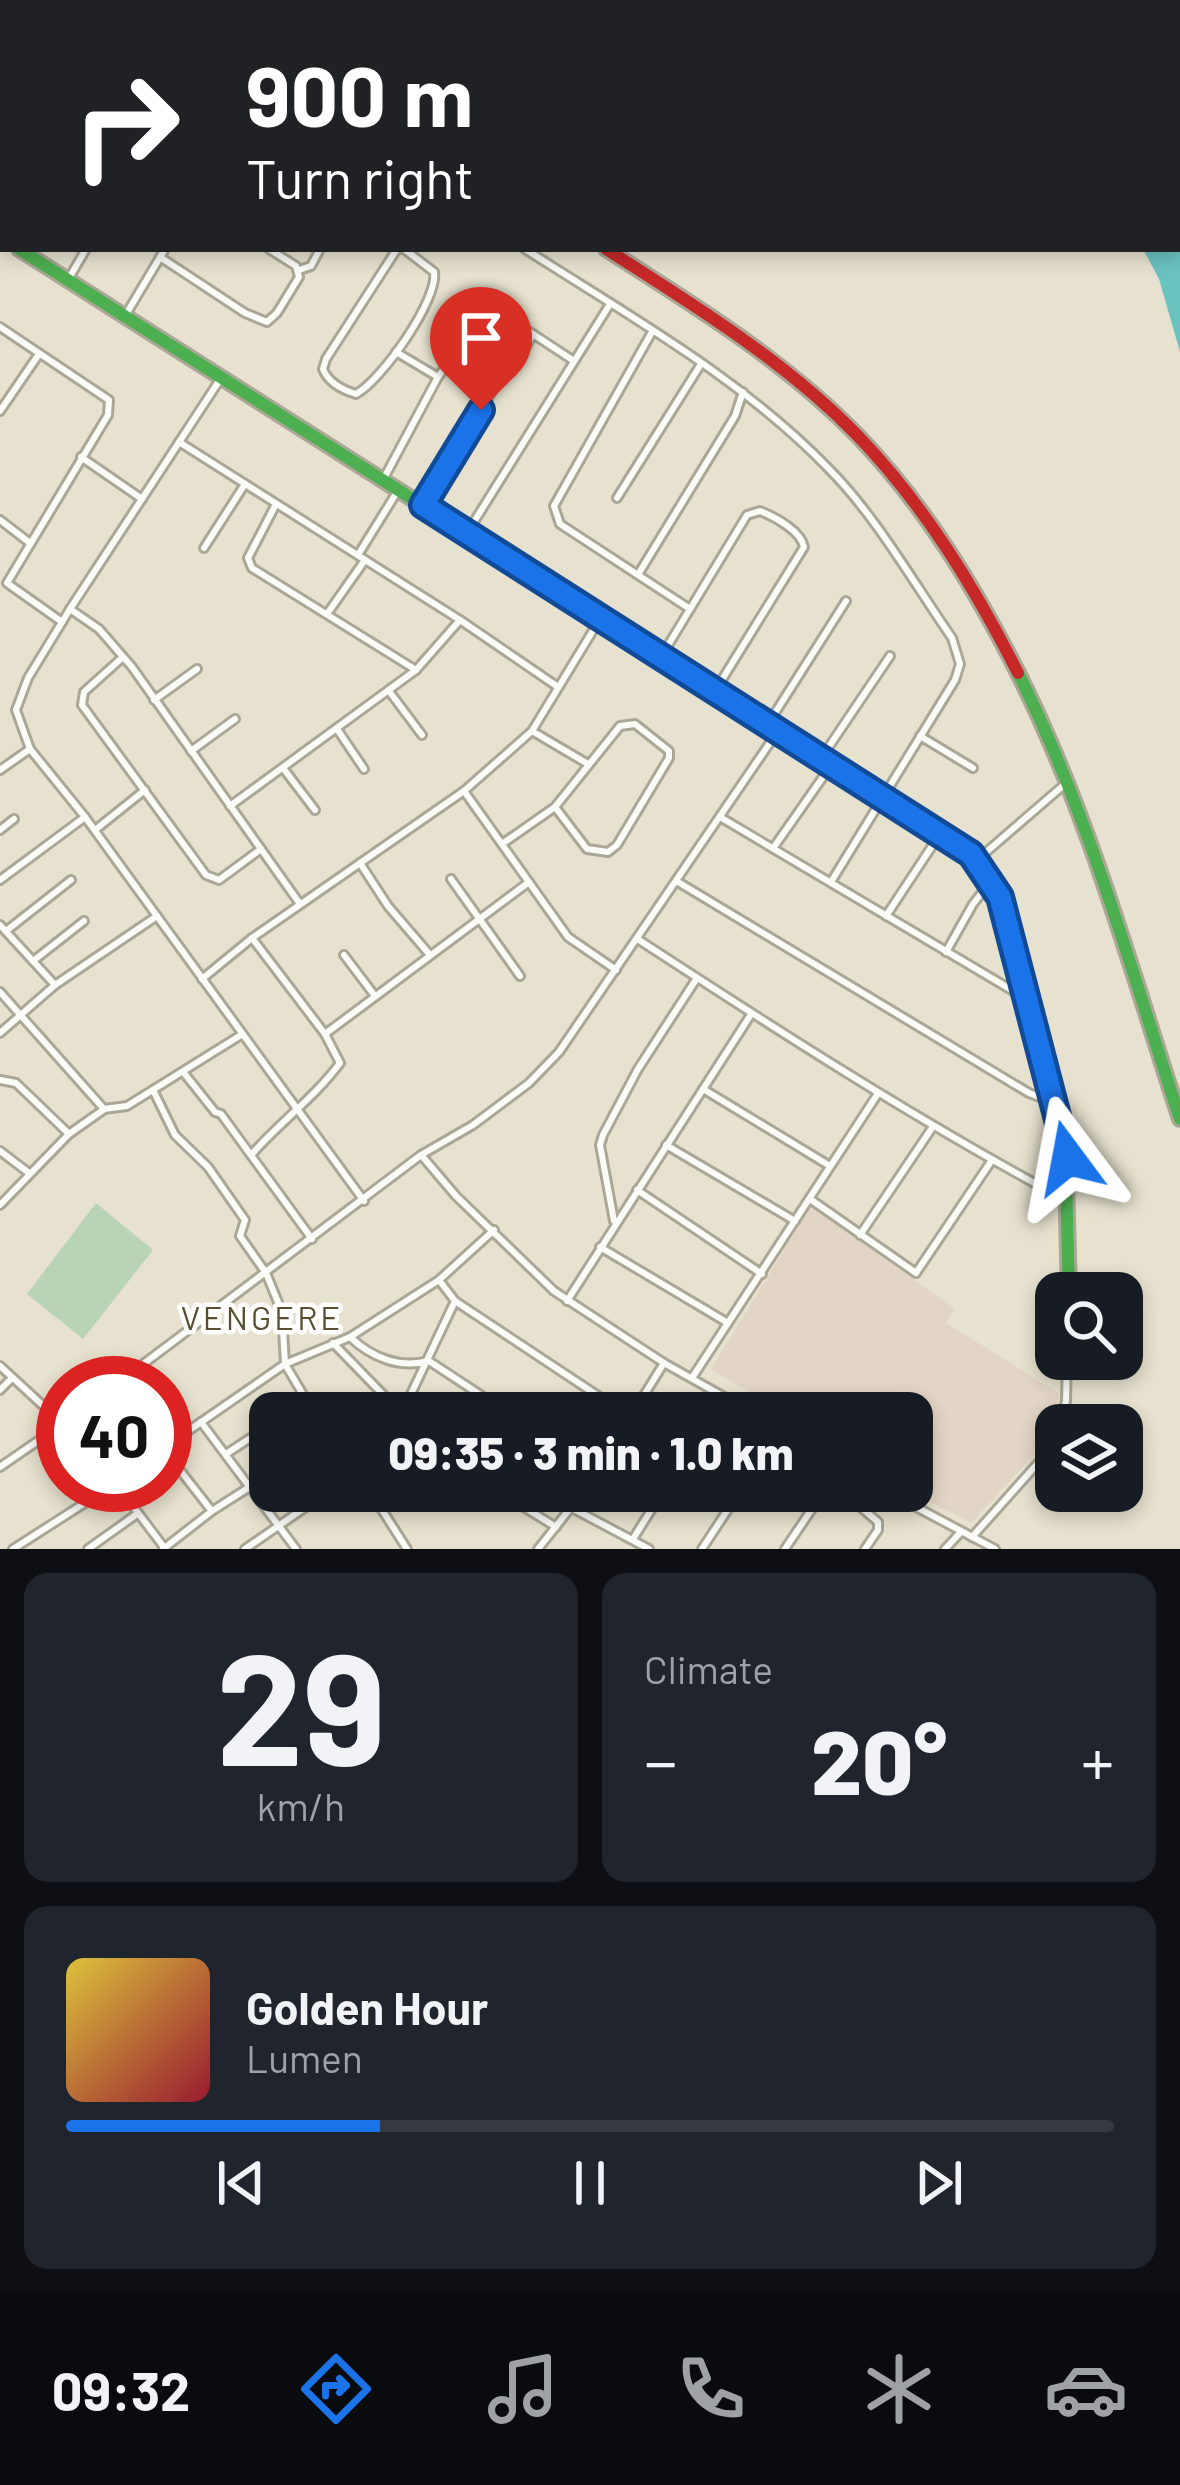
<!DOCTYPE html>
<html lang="en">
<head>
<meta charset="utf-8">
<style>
  body { margin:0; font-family:Barlow,sans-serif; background:#20242c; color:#f1f3f6; height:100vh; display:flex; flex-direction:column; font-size:45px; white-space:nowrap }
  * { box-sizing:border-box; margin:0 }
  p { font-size:39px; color:#9ea1a6 }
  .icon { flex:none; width:66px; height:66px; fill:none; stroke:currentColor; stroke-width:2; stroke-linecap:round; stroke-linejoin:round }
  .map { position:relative; height:1549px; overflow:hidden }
  .sheet { display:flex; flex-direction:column; gap:24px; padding:24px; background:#0d0f14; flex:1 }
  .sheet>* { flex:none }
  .top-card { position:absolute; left:0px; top:0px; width:1182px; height:252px; box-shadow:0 6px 18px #0003; background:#202124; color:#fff; overflow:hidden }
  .fabs { position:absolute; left:1035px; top:1272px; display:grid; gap:24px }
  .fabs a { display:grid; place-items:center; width:108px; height:108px; border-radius:24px; background:#171b24; box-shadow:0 6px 18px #0003; font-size:60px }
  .speed { position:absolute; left:36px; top:1356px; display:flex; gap:24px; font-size:60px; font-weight:700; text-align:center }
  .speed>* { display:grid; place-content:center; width:156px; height:156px; border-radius:50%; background:#171b24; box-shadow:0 6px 18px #0003; line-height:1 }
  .speed .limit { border:18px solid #d22; background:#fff; color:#111 }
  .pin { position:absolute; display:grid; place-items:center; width:102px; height:102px; color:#fff; margin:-123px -51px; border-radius:50% 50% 50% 0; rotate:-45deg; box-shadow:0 0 12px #0007 }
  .pin .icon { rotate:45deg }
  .me { position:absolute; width:132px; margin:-66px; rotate:347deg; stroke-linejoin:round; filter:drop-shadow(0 0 9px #0008) }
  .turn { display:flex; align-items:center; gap:42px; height:252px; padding:0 48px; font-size:54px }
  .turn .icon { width:156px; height:156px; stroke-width:2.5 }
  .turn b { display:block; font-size:84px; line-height:102px }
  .big { font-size:90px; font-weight:800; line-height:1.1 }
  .sheet .widget { flex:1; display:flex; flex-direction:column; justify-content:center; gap:18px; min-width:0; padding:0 42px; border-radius:24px; background:#20242c }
  .sheet .dial { align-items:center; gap:0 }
  .dial b { font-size:156px; line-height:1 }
  .song { display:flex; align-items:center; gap:36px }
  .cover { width:144px; height:144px; border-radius:18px; background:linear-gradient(135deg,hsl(50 70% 55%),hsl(350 70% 35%)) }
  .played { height:12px; border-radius:6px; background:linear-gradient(90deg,#1a73e8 30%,#363941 30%) }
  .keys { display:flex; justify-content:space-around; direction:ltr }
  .heat { display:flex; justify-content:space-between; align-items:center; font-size:66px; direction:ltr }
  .sheet .tiles { flex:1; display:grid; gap:24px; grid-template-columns:1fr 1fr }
  .widget:last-child { grid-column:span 2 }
  .trip { position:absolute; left:249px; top:1392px; width:684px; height:120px; border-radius:24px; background:#171b24; box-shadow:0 6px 18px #0003; font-weight:800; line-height:120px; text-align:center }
  .menu { display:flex; height:192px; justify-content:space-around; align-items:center; background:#090b0e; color:#9ea1a6 }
  .menu .icon { width:84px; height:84px }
  .menu .selected { color:#1a73e8 }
  .menu b { font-size:54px; color:#f1f3f6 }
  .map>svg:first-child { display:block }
  .education { fill:#e2d5c5 }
  .green { fill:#b9d4b4 }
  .water { fill:#6bc3c0 }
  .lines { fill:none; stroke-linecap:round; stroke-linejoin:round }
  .street-casing { stroke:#aaa797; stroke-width:12 }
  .fast-casing { stroke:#aaa797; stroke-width:18 }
  .jam-casing { stroke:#aaa797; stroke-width:18 }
  .street { stroke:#fbfbf8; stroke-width:6 }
  .fast { stroke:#4caf50; stroke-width:12 }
  .jam { stroke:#c62828; stroke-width:12 }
  .route-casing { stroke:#114b97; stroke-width:30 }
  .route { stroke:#1a73e8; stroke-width:21 }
  .labels { text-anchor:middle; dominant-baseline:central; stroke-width:9; stroke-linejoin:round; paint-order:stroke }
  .neighbourhood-label { font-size:33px; letter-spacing:3px; fill:#585031; stroke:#fff }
</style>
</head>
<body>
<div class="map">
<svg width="1180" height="1549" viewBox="0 0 1180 1549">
  <rect width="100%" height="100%" fill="#e7e2cf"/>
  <polygon class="education" points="811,1206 955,1309 946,1323 1060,1394 1044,1444 971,1523 909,1491 912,1491 912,1413 783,1413 711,1369"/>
  <polygon class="green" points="96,1203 153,1250 83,1339 27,1294"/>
  <g class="water">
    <polygon points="818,0 1055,0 1068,3 820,3"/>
    <polygon points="1179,20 1180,20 1180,352 1159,279 1143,249 1179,249"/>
  </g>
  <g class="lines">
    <defs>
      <g id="street">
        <polyline points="173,3 178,0"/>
        <polyline points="0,10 3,10"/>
        <polyline points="0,93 3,91"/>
        <polyline points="0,112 3,114"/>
        <polyline points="0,153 3,157"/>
        <polyline points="3,179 3,192"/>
        <polyline points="0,237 3,239"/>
        <path d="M397,249L326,359L323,369C328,382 343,390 356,394C381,381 439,299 434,272L404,249"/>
        <path d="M525,249C629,316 741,378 828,468C876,516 913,582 952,638L960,664L955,680L831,882"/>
        <polyline points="160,257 245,313 267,322 277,313 299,277 296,266 269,249"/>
        <polyline points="299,270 311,266 320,249"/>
        <polyline points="68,280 86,249"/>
        <polyline points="125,316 165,249"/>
        <polyline points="0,327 109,400 108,415 7,583 62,622"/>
        <polyline points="652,332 554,506 560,524 690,609"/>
        <polyline points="396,352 438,377"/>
        <polyline points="221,378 70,609 28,678 16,710 30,749 85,817 364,1201"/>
        <polyline points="0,411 39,354"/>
        <polyline points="179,442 460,620 558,687"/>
        <polyline points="81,457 142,499"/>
        <polyline points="383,480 438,377 481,317 491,311 501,313 574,361"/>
        <polyline points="617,498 701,364"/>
        <polyline points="276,504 248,558 252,568 416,670 460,620"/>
        <polyline points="423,505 500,378 512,371 533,334"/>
        <polyline points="0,520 30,543"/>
        <polyline points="467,533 610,304"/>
        <polyline points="204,548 245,484"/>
        <polyline points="358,555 397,492"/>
        <polyline points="639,573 735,416 743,392"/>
        <polyline points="70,609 99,629 132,667 300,904"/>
        <polyline points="327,614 365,560"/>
        <polyline points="123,657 84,692 82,705 206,875 219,880 261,849"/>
        <path d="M661,657L747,515L760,511C775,517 801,531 804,547L715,691"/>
        <polyline points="389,691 422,735"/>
        <polyline points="154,700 197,669"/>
        <polyline points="768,724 846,601"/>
        <polyline points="337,729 364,769"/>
        <polyline points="532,731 588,764"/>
        <polyline points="920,736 973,768"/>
        <polyline points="191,751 235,719"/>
        <polyline points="822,757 890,656"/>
        <polyline points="283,768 315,810"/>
        <polyline points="0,770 30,749"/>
        <polyline points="464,791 568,937 616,970"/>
        <polyline points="230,806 416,670"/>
        <polyline points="720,817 1025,998"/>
        <polyline points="0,830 14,819"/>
        <polyline points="95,830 145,790"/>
        <polyline points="502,844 555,807 620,726 635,724 669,751 669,758 617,845 608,852 587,849 555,807"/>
        <polyline points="774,847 830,767"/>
        <polyline points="977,860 1065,784"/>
        <polyline points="360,863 388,906 430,955"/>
        <polyline points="451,879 520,976"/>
        <polyline points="0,880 85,817"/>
        <polyline points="678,882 1029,1093 1052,1102"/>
        <polyline points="886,916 940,834"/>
        <polyline points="0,925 55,985 0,1033"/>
        <polyline points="6,931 71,880"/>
        <path d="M639,940C774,1028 907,1114 1049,1191L1066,1189"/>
        <polyline points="946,952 973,904 992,880"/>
        <polyline points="344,955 375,996"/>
        <polyline points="33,961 84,921"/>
        <polyline points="202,979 252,938 464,791 532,731 600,619"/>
        <polyline points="55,985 157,916"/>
        <polyline points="0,992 104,1109 127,1106 241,1035"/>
        <polyline points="325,1034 529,882"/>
        <polyline points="184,1073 215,1112 221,1114 312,1239"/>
        <polyline points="0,1080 16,1083 69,1134"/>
        <polyline points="703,1089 830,1166"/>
        <polyline points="153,1090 175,1135 208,1167 245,1220 240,1236 266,1273 282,1312 285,1364 314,1413"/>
        <polyline points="666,1145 795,1221"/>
        <polyline points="0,1151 29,1173"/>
        <path d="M252,1154C280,1122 315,1097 340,1063L325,1034L252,938"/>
        <polyline points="422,1156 456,1196 554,1291 664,1363 753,1413"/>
        <polyline points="637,1190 762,1274"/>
        <polyline points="810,1199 916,1273 992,1160"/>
        <polyline points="0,1205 69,1134 103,1110"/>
        <polyline points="614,1221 600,1145 603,1135 638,1069 697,978"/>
        <polyline points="860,1235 932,1128"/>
        <polyline points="600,1247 728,1323"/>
        <polyline points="439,1280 455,1301 624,1413"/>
        <polyline points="567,1301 750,1016"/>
        <path d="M350,1337C371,1357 399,1369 429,1361L508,1413"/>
        <polyline points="333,1343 401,1413"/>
        <polyline points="0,1366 63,1424"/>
        <polyline points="692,1378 877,1095"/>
        <polyline points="118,1383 421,1155 473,1125 529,1083 559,1052 778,731"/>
        <polyline points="0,1390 12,1378"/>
        <polyline points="287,1413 304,1402"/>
        <polyline points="402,1413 455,1301"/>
        <polyline points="633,1413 664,1363"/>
        <polyline points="713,1413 723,1397"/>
        <polyline points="201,1422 296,1549"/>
        <polyline points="1060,1425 1066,1401 1067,1359"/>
        <polyline points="165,1447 285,1364 350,1337 439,1280 494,1230"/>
        <polyline points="165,1451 211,1510"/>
        <polyline points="226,1454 270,1425"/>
        <polyline points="0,1467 61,1425"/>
        <polyline points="117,1485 163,1546"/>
        <polyline points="370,1491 407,1549"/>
        <polyline points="498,1491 556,1527"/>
        <polyline points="842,1491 878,1522 878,1530 865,1549"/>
        <polyline points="886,1491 995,1549"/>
        <polyline points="572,1508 649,1549"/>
        <polyline points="972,1537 1047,1453 1056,1435"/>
        <polyline points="633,1539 663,1491"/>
        <polyline points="13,1549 113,1485"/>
        <polyline points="88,1549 137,1514"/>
        <polyline points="163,1549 212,1511 270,1474"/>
        <polyline points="245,1549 329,1491"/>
        <polyline points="538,1549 584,1491"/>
        <polyline points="702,1549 740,1491"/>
        <polyline points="785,1549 824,1491"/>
        <polyline points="945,1549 960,1533"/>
      </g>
      <g id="fast">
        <polyline points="0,25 3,25"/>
        <polyline points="19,249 971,854 1000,897 1065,1144 1069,1293"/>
        <path d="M1018,673C1089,814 1131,970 1180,1119"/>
      </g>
      <path id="jam" d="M606,249C694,305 785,361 858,436C925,506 975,588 1018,673"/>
    </defs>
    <use href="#street" class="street-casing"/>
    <use href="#fast" class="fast-casing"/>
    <use href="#jam" class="jam-casing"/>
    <use href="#street" class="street"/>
    <use href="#fast" class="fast"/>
    <use href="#jam" class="jam"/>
  </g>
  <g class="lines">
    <defs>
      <polyline id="route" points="481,410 423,505 971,854 1000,897 1068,1158"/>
    </defs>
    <use href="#route" class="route-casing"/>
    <use href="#route" class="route"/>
  </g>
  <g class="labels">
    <g class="neighbourhood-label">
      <text x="262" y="1317">VENGERE</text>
    </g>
  </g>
</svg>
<div class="fabs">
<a><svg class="icon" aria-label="search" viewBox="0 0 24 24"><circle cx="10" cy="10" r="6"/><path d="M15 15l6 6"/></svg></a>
<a><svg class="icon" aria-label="layers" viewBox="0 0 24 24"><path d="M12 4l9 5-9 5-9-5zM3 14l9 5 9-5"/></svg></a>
</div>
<div class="speed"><div class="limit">40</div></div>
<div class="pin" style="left:481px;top:410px;background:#d93025"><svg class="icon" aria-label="arrive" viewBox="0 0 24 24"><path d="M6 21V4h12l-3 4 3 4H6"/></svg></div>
<svg class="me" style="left:1068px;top:1158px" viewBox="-20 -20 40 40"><path d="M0-17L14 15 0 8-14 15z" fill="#1a73e8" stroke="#fff" stroke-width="4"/></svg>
<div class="trip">09:35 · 3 min · 1.0 km</div>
<div class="top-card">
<div class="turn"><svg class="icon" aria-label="right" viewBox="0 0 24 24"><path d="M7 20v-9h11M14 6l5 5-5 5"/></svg><div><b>900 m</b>Turn right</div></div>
</div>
</div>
<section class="sheet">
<div class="tiles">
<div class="widget dial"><b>29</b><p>km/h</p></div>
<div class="widget"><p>Climate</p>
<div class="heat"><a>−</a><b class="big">20°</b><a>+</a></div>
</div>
<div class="widget">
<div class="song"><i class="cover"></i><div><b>Golden Hour</b><p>Lumen</p></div></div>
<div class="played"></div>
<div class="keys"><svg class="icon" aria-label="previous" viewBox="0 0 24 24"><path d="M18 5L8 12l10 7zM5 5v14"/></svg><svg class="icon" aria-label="pause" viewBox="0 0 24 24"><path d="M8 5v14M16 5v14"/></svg><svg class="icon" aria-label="next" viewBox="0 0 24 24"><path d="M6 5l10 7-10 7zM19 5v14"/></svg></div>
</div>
</div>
</section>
<nav class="menu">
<b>09:32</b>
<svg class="icon selected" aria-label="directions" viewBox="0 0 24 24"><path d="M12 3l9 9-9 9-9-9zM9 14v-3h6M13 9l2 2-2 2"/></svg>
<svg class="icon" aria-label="music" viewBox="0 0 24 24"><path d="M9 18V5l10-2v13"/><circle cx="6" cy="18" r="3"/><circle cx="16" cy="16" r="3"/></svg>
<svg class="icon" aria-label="phone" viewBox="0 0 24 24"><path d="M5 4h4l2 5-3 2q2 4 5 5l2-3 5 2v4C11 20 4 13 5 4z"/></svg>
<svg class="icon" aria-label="climate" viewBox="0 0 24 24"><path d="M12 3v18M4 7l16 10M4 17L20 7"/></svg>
<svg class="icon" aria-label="car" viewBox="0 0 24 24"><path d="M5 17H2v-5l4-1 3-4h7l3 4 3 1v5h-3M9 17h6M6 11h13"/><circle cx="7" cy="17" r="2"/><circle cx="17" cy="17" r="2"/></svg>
</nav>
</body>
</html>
